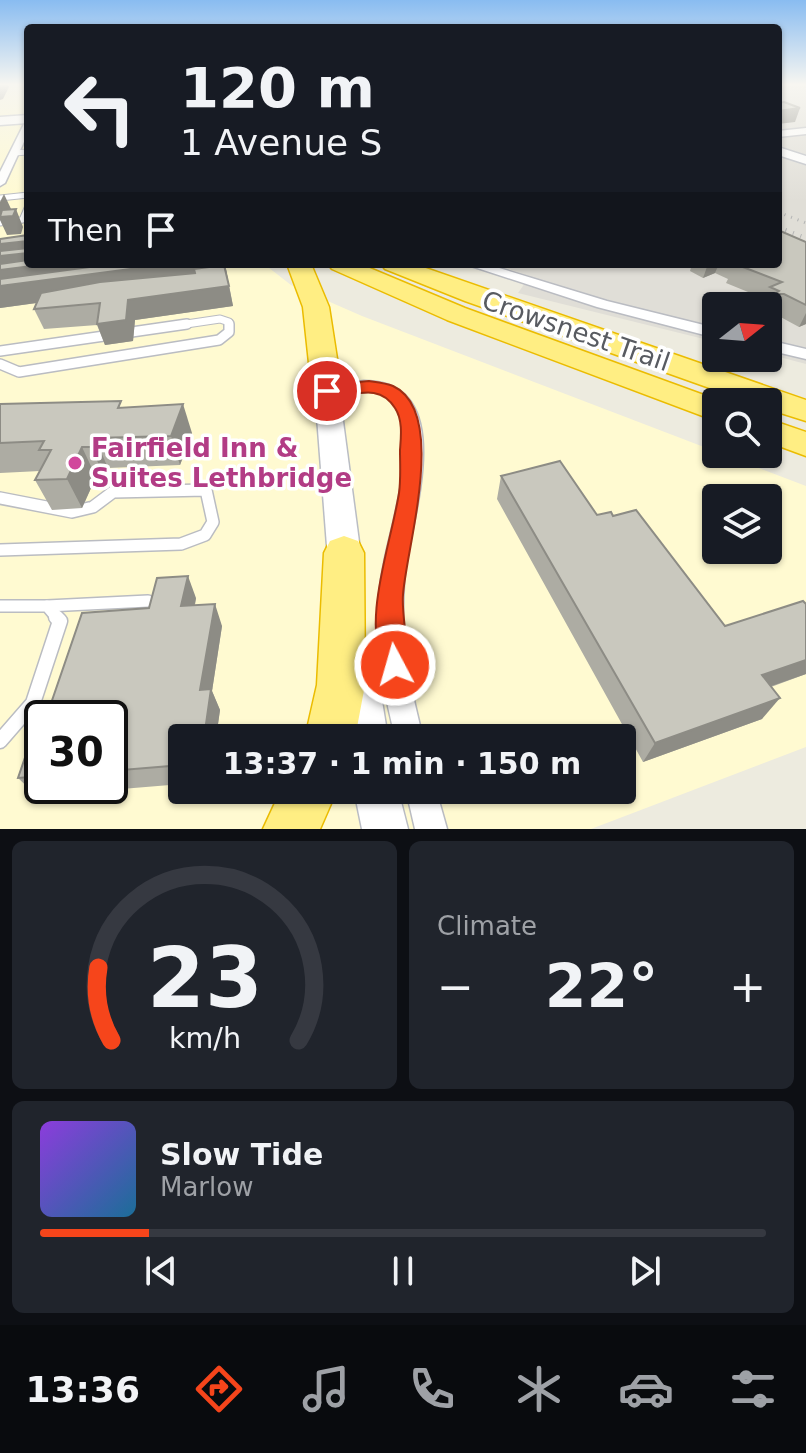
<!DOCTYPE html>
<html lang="en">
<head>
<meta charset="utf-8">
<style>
  body { margin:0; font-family:"DejaVu Sans",sans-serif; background:#20242c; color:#f1f3f6; height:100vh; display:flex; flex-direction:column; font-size:30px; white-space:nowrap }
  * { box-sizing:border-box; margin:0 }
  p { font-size:26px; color:#9ea1a6 }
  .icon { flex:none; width:44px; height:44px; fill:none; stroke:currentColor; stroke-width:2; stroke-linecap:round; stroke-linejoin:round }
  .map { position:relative; height:829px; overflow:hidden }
  .details { display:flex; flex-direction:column; gap:12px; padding:12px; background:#0d0f14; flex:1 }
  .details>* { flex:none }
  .hud { position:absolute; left:24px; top:24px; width:758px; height:244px; border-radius:8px; box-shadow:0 2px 6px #0004; background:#171b24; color:#f1f3f6; overflow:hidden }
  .needle { width:52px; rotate:73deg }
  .fabs { position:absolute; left:702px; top:292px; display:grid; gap:16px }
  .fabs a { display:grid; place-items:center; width:80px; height:80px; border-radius:8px; background:#171b24; box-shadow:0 2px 6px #0004; font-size:40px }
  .speed { position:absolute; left:24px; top:700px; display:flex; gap:16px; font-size:40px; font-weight:700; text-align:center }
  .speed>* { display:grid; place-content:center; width:104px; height:104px; border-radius:50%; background:#171b24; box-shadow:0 2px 6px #0004; line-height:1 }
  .speed .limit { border:4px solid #111; border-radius:12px; background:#fff; color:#111 }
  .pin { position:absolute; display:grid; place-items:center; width:68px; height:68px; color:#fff; margin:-34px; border:4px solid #fff; border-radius:50%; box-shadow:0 2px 8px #0007 }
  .me { position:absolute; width:88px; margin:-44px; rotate:354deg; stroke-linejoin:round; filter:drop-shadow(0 0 6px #0008) }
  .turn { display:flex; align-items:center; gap:28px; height:168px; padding:0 24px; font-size:36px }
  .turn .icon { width:104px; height:104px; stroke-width:2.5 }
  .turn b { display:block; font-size:56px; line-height:68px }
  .then { display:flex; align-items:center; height:76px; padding:0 24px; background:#0003; gap:16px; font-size:30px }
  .big { font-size:60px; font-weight:600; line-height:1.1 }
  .details .tile { flex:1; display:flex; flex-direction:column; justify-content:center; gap:12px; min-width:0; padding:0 28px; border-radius:12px; background:#20242c }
  .details .dial { align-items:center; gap:0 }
  .dial svg { height:208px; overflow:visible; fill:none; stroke:#363941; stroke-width:7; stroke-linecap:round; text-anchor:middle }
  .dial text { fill:#f1f3f6; stroke:none }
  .song { display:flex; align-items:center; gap:24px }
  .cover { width:96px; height:96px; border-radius:12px; background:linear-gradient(135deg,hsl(270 70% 55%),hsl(200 70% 35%)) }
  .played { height:8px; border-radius:4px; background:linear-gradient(90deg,#f6451b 15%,#363941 15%) }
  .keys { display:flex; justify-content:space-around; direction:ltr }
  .heat { display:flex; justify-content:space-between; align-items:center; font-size:44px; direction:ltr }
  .details .tiles { flex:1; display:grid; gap:12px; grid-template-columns:1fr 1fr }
  .tile:last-child { grid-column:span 2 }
  .trip { position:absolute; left:168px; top:724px; width:468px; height:80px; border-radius:8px; background:#171b24; box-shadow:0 2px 6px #0004; font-weight:600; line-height:80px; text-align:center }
  .tab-bar { display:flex; height:128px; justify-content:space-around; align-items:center; background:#090b0e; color:#9ea1a6 }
  .tab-bar .icon { width:56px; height:56px }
  .tab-bar .selected { color:#f6451b }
  .tab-bar b { font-size:36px; color:#f1f3f6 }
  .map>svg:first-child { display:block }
  .commercial { fill:#fffad1; fill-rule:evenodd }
  .industrial { fill:#e0ded7 }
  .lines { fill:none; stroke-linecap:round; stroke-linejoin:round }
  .lane-far4-casing { stroke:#babcc2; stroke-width:7 }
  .lane-far3-casing { stroke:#babcc2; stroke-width:9 }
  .lane-far2-casing { stroke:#babcc2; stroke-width:12 }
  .lane-far1-casing { stroke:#babcc2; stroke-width:14 }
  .lane-casing { stroke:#babcc2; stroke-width:17 }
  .street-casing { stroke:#babcc2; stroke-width:3 }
  .secondary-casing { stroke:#babdc4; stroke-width:3 }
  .highway-casing { stroke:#ebbc00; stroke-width:3 }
  .lane-far4 { stroke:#fff; stroke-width:5 }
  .lane-far3 { stroke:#fff; stroke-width:7 }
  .lane-far2 { stroke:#fff; stroke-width:9 }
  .lane-far1 { stroke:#fff; stroke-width:11 }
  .lane { stroke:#fff; stroke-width:14 }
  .street { fill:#fff; fill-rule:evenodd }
  .secondary { fill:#fff; fill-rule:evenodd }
  .highway { fill:#ffee83; fill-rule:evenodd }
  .rail-far1 { stroke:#b3b4b4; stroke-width:3; stroke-dasharray:1 6; stroke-linecap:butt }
  .rail { stroke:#b3b4b4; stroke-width:4; stroke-dasharray:1 7; stroke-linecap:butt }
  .wall { fill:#adaca3 }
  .shaded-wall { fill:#8d8c85 }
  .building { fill:#c9c8be; stroke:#8d8c85; stroke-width:2 }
  .route { fill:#f6451b; stroke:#a02d12; stroke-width:2 }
  .hotel-dot { fill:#d1479c; stroke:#fff; stroke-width:3 }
  .labels { text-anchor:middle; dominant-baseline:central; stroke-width:7; stroke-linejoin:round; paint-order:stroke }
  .street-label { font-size:26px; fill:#585b61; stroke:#fff }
  .hotel-label { font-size:26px; font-weight:bold; fill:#b23c85; stroke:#fff; text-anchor:start }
</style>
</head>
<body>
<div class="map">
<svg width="806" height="829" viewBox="0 0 806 829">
  <rect width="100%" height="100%" fill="#edebdf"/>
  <path class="commercial" d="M0,85H28V264H264L291,285L362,316L806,486V747L591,829H0ZM716,498H768V550H716ZM42,718H110V786H42ZM182,738H622V790H182Z"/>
  <polygon class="industrial" points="778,85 806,85 806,364 768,354 768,306 716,306 716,342 518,293 530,276 493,264 778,264"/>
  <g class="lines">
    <defs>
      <g id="lane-far4">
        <polyline points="14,153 28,152"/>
        <polyline points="0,198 28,195"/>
        <polyline points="22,220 28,206"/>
        <polyline points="0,223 28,219"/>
      </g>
      <polyline id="lane-far3" points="173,326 220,319 229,322 229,326"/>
      <g id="lane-far2">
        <polyline points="0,351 187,324"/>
        <polyline points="0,364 19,372 219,340 229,332 229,324"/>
      </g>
      <g id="lane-far1">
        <polyline points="0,498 72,512 93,507 113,492 206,490 213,522 205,535 181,544 0,550"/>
        <polyline points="0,606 47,606 58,619"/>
        <polyline points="47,606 148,601"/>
      </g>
      <polyline id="lane" points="0,741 33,703 60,621 56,617"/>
      <g id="street">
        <polygon points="28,121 28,133 5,183 0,186 0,172 24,124"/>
        <polygon points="806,128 806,134 778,137 778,131"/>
        <polygon points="465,264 486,264 607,301 716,328 716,338 597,307"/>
        <polygon points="768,340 806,349 806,359 768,350"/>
        <path d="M364,381C454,381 417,503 407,557C404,575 403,594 403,612C402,656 413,696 423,738H395C388,704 378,670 377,636C377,611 379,586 384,563C392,521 421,438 392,402C372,377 334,408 318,391L327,386Z"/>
        <polygon points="406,790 436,790 447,829 415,829"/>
      </g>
      <g id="secondary">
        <polygon points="28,115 28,123 0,125 0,117"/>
        <polygon points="778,147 806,156 806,164 778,155"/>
        <polygon points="327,383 339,391 363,572 358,582 346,586 334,582 329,572 315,391"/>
        <polygon points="358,652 371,657 377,670 388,738 346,738 339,670 345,657"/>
        <polygon points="354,790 398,790 408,829 362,829"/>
      </g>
      <g id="highway">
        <polygon points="287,264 311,264 329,307 342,391 338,398 327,401 316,398 312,391 303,307"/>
        <polygon points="328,264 360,264 465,308 723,402 716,402 716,421 447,320 332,269"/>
        <polygon points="381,264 414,264 806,400 806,421 768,409 768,402 749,402 465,301 385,269"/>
        <polygon points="768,419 806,432 806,456 768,442"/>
        <polygon points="344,536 358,541 364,553 365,685 355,738 305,738 317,685 324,553 330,541"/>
        <polygon points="281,790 337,790 320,829 263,829"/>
      </g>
    </defs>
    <use href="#lane-far4" class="lane-far4-casing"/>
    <use href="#lane-far3" class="lane-far3-casing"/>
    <use href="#lane-far2" class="lane-far2-casing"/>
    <use href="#lane-far1" class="lane-far1-casing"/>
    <use href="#lane" class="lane-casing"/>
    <use href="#street" class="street-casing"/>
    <use href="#secondary" class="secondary-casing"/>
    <use href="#highway" class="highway-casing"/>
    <use href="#lane-far4" class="lane-far4"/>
    <use href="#lane-far3" class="lane-far3"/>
    <use href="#lane-far2" class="lane-far2"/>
    <use href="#lane-far1" class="lane-far1"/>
    <use href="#lane" class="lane"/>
    <use href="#street" class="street"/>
    <use href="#secondary" class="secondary"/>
    <use href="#highway" class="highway"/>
    <polyline class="rail-far1" points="778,212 806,223"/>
    <polyline class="rail" points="778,227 806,238"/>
  </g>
  <g class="wall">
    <polygon points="0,239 196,265 194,265 195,268 206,267 205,264 225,264 233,306 135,320 133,341 105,345 97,325 44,329 34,309 37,303 0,308"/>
    <polygon points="806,242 806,324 799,327 775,314 768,314 768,306 762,306 765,299 726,283 728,279 715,273 703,278 690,271 692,264 778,264"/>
    <polygon points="0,404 123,407 192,433 180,465 108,468 104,476 96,477 82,508 52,510 35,480 40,471 0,473"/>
    <polygon points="501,476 597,515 613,516 725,626 806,604 806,674 771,687 762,719 643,762 497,499"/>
    <polygon points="196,598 195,605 222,626 212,691 220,710 216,738 182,738 182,784 37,796 18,778 38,740 42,728 42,786 110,786 110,718 149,608"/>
  </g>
  <g class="shaded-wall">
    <polygon points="0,85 8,85 9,87 3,99 0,100"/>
    <polygon points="800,108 795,122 778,124 778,111"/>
    <polygon points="4,194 12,211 16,209 23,227 21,234 7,235 0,220 0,202"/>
    <polygon points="28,241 28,264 195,264 194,265 196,273 194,281 0,308 0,244"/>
    <polygon points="205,264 225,264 228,280 210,283"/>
    <polygon points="708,264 719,264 715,273 703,278"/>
    <polygon points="229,286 233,306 135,320 133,341 105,345 97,324 128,300"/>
    <polygon points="806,313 806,324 799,327"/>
    <polygon points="183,404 192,433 180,465 171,436"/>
    <polygon points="95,438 108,468 104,476 91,447"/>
    <polygon points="82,447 96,477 82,508 67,479"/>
    <polygon points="188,576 196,598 190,628 181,606"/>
    <polygon points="215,604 222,626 212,691 220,710 216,738 204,738 200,690"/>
    <polygon points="806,660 806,674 745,695 762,675"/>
    <polygon points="780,698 762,719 643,762 655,743"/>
  </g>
  <g class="building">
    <polygon points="784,102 800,108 778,111 778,103"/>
    <polygon points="16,209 13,216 0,217 2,210"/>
    <polygon points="778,230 806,242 806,305 784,294 775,294 779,291 770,287 782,282 735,264 778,264"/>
    <polygon points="28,235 28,241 0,244 0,239"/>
    <polygon points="28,248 28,253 0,256 0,251"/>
    <polygon points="28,260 28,264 48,264 0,270 0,264"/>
    <polygon points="112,264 169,264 0,286 0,279"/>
    <polygon points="224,265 229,286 128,300 126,320 97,324 100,303 34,309 41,293 100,282 195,273 194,269"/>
    <polygon points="121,401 118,408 183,404 171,436 95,438 91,447 82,447 67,479 35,480 51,450 39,450 44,441 0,443 0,404"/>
    <polygon points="560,461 597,515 611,512 613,516 636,510 725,626 803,601 806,604 806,660 762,675 780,698 655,743 501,476"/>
    <polygon points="188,576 181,606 215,604 200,690 211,689 204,738 182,738 182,765 110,771 110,718 46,718 82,613 149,608 157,578"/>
    <polygon points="42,728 42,776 18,778 31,740 38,740"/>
  </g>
  <linearGradient id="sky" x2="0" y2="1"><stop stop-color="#89bcf1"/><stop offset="0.42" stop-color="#f7f6f1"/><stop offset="1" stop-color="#f7f6f1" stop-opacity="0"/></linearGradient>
  <rect width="806" height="201" fill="url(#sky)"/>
  <path class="route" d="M369,381C376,382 386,383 393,386C449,412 406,548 403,595C401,617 412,656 404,674L395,678L385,674C361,619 390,549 399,493C401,479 400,464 400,450C401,437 403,420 395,408C374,374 336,409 318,391L327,385Z"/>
  <circle class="hotel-dot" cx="75" cy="463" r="8"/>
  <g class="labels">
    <g class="street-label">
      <text transform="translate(576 331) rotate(19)">Crowsnest Trail</text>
    </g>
    <g class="hotel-label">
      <text x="91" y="448">Fairfield Inn &amp;<tspan x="91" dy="30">Suites Lethbridge</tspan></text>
    </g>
  </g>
</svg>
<div class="fabs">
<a><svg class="needle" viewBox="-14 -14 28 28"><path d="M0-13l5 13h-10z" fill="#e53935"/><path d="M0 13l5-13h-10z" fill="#9ea1a6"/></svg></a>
<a><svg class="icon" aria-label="search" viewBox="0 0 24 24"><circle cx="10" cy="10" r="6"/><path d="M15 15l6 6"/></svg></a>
<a><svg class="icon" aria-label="layers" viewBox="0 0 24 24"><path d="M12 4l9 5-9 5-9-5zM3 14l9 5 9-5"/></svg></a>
</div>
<div class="speed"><div class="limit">30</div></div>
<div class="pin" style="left:327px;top:391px;background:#d93025"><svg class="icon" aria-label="arrive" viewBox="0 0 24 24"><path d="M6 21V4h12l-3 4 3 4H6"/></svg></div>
<svg class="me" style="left:395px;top:665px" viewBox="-20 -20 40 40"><circle r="17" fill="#f6451b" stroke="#fff" stroke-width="3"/><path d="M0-11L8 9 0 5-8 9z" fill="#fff"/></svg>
<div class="trip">13:37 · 1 min · 150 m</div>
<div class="hud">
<div class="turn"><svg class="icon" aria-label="left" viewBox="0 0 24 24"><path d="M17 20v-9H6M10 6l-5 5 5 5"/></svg><div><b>120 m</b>1 Avenue S</div></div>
<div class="then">Then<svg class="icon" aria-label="arrive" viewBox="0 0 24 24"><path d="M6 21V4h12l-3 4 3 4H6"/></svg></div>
</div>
</div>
<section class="details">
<div class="tiles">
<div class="tile dial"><svg viewBox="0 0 100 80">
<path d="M14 69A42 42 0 1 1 86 69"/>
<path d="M14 69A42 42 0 0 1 9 41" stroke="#f6451b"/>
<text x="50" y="56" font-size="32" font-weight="700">23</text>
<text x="50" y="72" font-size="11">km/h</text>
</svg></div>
<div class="tile"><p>Climate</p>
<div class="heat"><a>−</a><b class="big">22°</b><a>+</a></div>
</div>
<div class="tile">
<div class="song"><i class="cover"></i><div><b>Slow Tide</b><p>Marlow</p></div></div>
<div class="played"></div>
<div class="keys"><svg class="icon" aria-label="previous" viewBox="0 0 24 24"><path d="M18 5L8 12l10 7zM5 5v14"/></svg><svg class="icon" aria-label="pause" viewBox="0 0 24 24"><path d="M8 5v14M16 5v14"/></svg><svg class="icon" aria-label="next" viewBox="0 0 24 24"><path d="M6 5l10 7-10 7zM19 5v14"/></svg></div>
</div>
</div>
</section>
<nav class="tab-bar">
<b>13:36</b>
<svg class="icon selected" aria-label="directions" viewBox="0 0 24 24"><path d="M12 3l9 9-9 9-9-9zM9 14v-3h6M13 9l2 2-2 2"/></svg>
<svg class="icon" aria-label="music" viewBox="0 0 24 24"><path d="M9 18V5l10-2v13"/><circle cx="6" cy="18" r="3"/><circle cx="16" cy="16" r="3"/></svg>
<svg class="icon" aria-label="phone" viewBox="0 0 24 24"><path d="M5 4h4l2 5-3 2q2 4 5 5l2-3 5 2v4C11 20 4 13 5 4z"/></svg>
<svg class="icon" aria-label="climate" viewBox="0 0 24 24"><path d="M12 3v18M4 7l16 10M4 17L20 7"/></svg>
<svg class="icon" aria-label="car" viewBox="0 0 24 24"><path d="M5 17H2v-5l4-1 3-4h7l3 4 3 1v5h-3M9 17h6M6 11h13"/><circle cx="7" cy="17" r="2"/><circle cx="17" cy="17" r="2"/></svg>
<svg class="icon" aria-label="filters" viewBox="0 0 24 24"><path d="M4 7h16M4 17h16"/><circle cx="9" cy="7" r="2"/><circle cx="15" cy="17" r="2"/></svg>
</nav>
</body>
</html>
